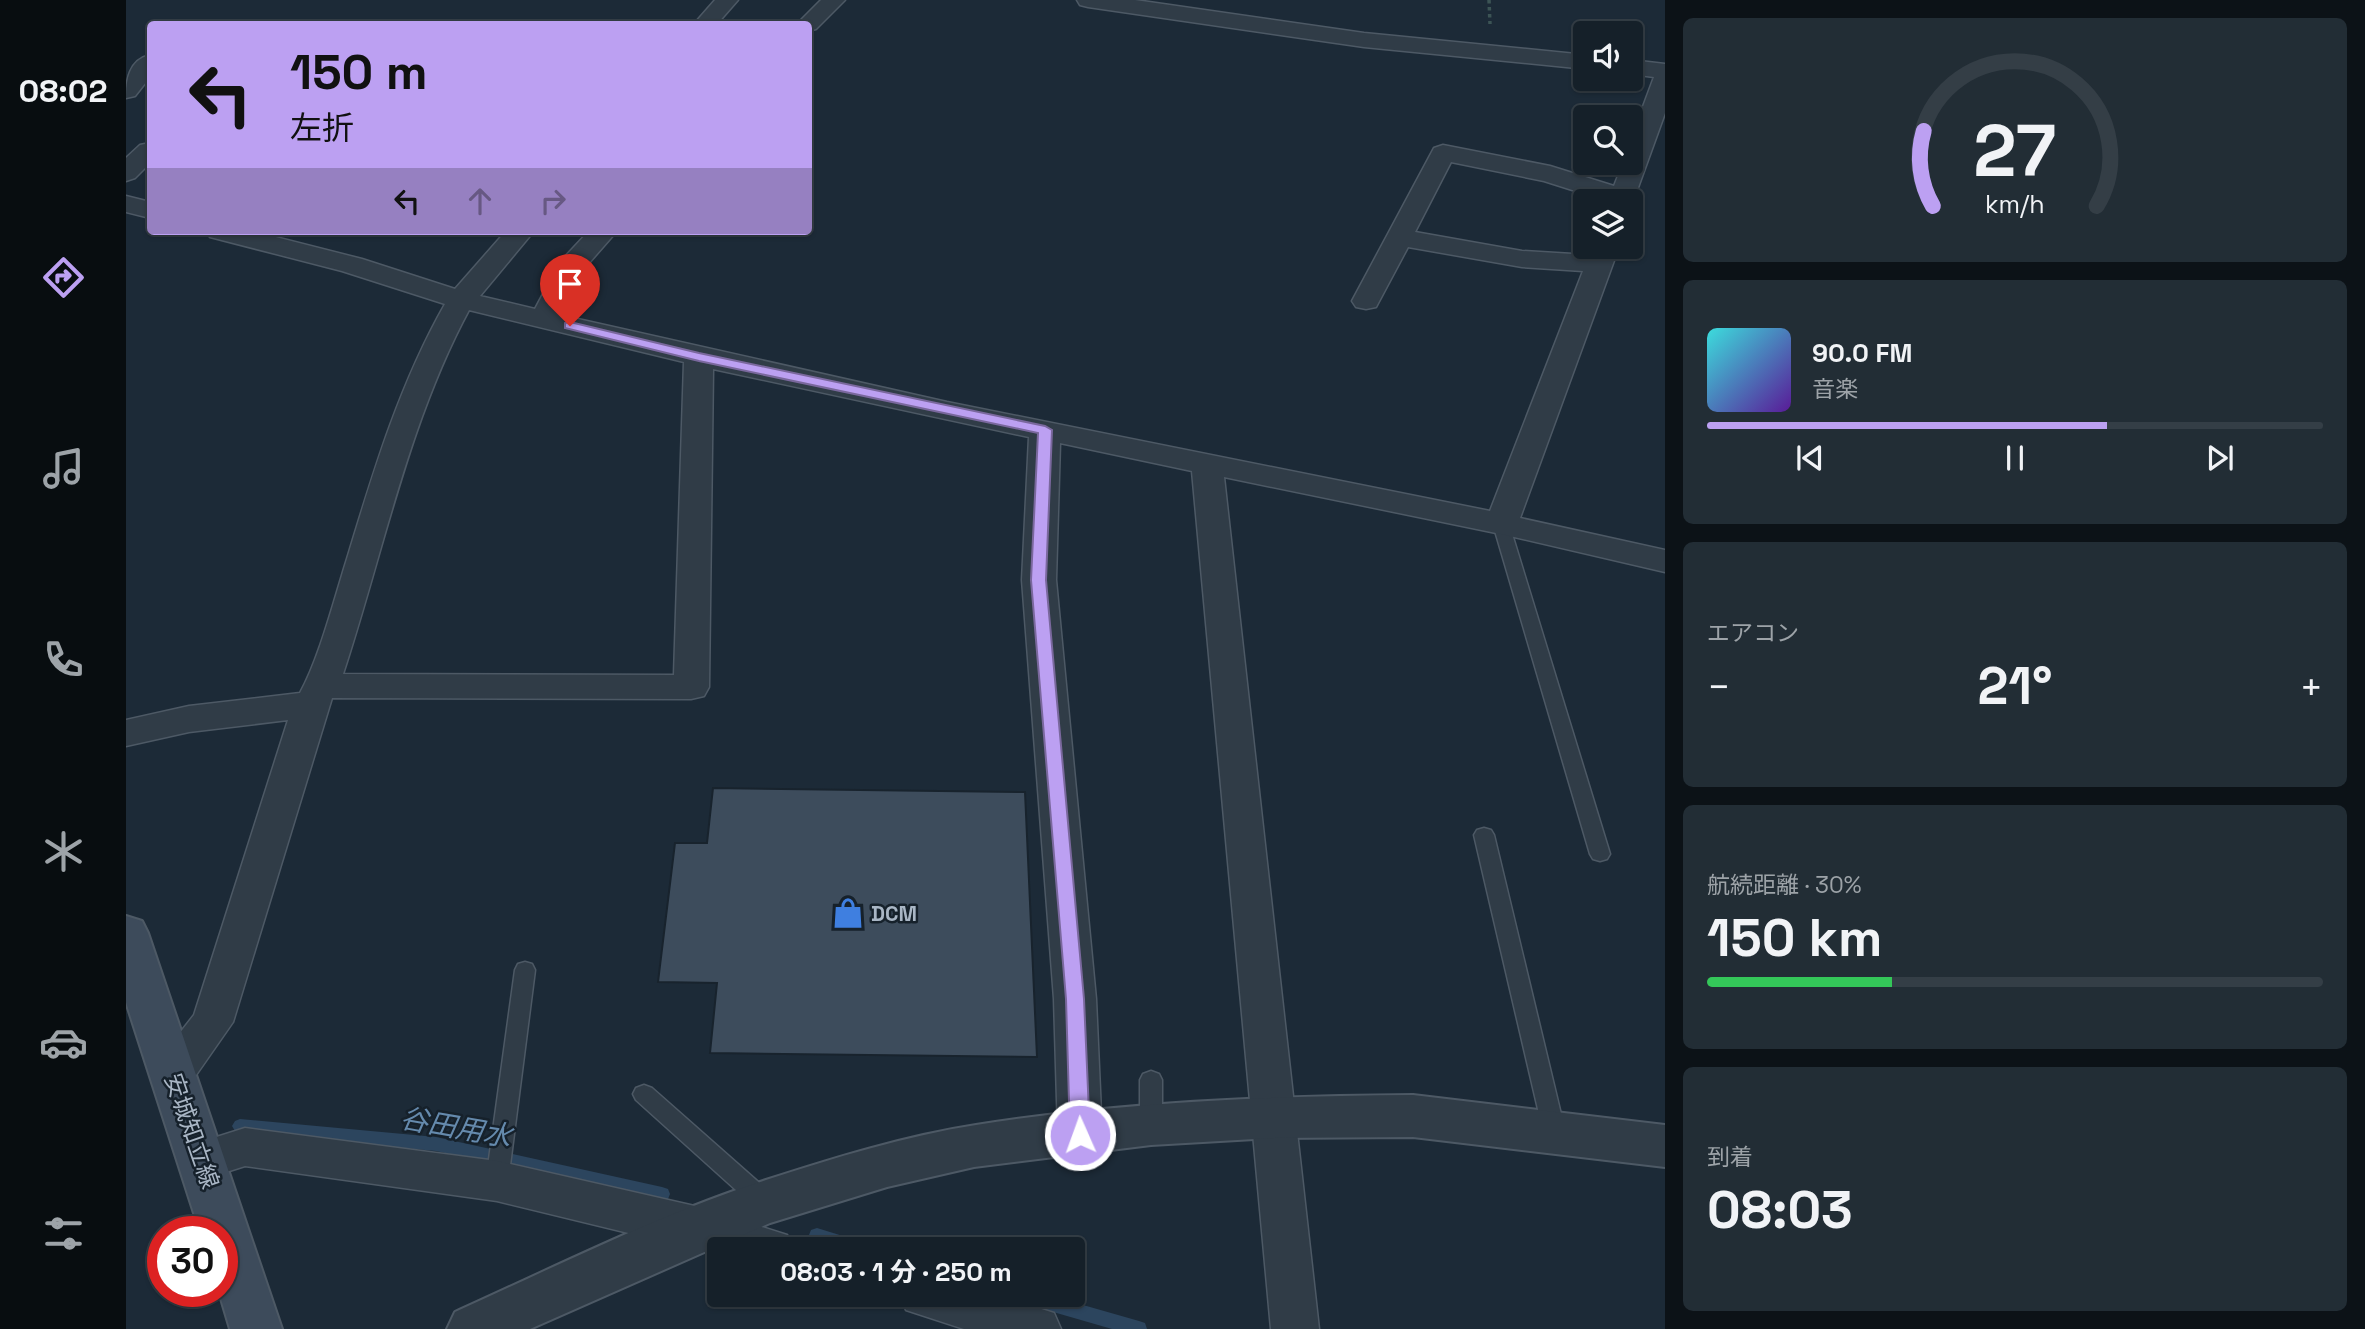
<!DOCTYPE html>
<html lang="ja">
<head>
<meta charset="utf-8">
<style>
  body { margin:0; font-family:"Space Grotesk","Noto Sans JP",sans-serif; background:#222d35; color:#f1f3f6; height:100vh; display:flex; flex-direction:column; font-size:26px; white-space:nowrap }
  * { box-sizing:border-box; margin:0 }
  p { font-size:23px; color:#9da3a8 }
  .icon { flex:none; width:38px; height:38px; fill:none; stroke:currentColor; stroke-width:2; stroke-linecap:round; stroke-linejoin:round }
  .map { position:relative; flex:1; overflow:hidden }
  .details { display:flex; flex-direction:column; gap:18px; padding:18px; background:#0c1217; width:700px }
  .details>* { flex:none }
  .top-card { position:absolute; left:21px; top:21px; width:665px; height:214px; border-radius:7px; box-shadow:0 2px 5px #0004,0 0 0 2px #343e46; background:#bca0f2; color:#111; overflow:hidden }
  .fabs { position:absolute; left:1447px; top:21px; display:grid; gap:14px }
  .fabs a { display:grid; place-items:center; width:70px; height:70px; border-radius:7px; background:#152029; box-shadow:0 2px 5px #0004,0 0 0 2px #343e46; font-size:35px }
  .speed { position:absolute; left:21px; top:1216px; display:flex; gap:14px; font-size:35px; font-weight:700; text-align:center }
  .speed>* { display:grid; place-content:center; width:91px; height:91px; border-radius:50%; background:#152029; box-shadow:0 2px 5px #0004,0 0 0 2px #343e46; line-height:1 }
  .speed .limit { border:10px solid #d22; background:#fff; color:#111 }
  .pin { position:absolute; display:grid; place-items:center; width:60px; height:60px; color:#fff; margin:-72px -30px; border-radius:50% 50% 50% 0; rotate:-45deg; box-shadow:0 0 7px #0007 }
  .pin .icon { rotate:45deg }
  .me { position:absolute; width:77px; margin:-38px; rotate:358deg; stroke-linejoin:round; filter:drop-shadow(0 0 5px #0008) }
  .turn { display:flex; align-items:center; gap:24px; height:147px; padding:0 28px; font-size:32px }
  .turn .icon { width:91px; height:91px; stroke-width:2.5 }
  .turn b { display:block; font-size:49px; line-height:60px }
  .lanes { display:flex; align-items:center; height:66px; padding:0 28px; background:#0003; justify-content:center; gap:35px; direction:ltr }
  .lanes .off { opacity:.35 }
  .big { font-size:52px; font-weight:700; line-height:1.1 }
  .details .widget { flex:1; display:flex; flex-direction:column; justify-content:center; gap:10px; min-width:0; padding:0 24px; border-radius:10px; background:#222d35 }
  .details .dial { align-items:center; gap:0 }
  .dial svg { height:182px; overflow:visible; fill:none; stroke:#343e46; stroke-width:7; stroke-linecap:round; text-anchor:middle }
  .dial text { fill:#f1f3f6; stroke:none }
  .song { display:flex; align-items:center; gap:21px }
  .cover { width:84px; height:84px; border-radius:10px; background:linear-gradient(135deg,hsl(180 70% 55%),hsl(270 70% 35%)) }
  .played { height:7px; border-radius:4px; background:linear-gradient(90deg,#bca0f2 65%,#343e46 65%) }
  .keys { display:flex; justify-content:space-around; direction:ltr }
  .heat { display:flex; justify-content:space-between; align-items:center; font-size:38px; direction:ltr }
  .charge { height:10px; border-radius:5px; background:linear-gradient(90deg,#34c759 30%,#343e46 0) }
  .trip { position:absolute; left:581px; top:1237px; width:378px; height:70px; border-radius:7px; background:#152029; box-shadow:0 2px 5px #0004,0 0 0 2px #343e46; font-weight:700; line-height:70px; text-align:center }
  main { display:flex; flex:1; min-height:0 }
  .tabs { display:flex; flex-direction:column; width:126px; justify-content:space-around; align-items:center; background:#080d10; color:#9da3a8 }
  .tabs .icon { width:49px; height:49px }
  .tabs .current { color:#bca0f2 }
  .tabs b { font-size:32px; color:#f1f3f6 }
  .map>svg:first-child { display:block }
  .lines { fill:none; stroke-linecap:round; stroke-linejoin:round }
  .stream { fill:#2c455e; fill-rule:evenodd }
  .building { fill:#3d4c5c; stroke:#18232d; stroke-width:2 }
  .service-casing { stroke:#4d5965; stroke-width:3 }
  .minor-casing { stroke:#4d5965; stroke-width:3 }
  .tertiary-casing { stroke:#4d5965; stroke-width:4 }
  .secondary-casing { stroke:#4d5965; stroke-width:4 }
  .path { stroke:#3c5455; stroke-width:3.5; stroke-dasharray:3.5 3.5; stroke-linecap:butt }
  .service { fill:#303c47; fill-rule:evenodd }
  .minor { fill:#303c47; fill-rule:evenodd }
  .tertiary { fill:#303c47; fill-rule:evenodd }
  .secondary { fill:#3d4b5b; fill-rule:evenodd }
  .route { fill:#bca0f2; stroke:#7a689d; stroke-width:2 }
  .labels { text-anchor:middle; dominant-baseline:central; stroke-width:5; stroke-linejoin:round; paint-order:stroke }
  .poi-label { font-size:21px; font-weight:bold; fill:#a9b6c5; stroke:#16212b; text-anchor:start }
  .near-street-label { font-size:24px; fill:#a9b6c5; stroke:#16212b }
  .near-water-label { font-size:28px; font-style:italic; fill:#658aad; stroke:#16212b }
</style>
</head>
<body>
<main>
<nav class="tabs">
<b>08:02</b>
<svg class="icon current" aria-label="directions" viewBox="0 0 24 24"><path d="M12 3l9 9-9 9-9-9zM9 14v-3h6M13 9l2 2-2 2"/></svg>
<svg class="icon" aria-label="music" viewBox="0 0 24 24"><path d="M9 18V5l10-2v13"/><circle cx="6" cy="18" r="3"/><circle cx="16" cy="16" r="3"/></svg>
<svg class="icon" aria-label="phone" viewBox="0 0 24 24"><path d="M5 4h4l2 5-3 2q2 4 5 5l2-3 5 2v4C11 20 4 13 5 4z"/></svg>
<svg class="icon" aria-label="climate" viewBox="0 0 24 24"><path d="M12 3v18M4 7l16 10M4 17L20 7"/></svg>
<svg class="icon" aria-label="car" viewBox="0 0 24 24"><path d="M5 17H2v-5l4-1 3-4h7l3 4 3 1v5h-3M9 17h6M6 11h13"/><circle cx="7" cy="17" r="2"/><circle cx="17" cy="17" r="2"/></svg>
<svg class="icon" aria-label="filters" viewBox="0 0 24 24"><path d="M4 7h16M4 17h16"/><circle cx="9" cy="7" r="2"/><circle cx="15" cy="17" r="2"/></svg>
</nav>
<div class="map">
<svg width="1539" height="1329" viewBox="0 0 1539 1329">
  <rect width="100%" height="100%" fill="#1c2a37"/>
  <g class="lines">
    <g class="stream">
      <polygon points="114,1119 310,1137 536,1187 542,1189 544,1194 542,1199 536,1201 310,1151 114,1133 109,1131 106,1126 109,1121"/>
      <polygon points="691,1228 746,1245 748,1250 715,1250 685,1240 683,1235 685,1230"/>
      <polygon points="888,1295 922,1295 1013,1321 1019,1323 1021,1329 986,1329 896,1303 890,1300"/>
    </g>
  </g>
  <polygon class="building" points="587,788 899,792 911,1057 584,1053 591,983 532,982 549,843 581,843"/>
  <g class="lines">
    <defs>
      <g id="service">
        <polygon points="1375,519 1383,524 1484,854 1481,859 1474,861 1467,859 1464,854 1367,524"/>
        <polygon points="1358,828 1365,830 1368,835 1440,1135 1437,1142 1429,1145 1421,1142 1418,1135 1348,835 1351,830"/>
        <polygon points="399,962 406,964 409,970 382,1181 379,1188 371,1191 363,1188 360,1181 389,970 392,964"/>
        <polygon points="1025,1071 1033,1074 1036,1080 1036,1124 1033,1131 1025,1133 1017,1131 1014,1124 1014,1080 1017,1074"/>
        <polygon points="518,1085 526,1088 647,1195 650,1202 647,1209 639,1212 631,1209 510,1100 507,1094 510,1088"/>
      </g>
      <g id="minor">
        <polygon points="589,0 612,0 591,24 568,24"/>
        <polygon points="695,0 719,0 690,29 682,31 682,24 671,24"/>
        <polygon points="951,0 1009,0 1238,33 1460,55 1460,69 1238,47 962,7 954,5"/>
        <path d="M24,55V77L9,96L0,98C0,80 3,60 24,55Z"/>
        <path d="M1505,60L1539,64V113L1505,207V201H1481L1418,181L1325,162L1289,232L1396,251L1463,255L1467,247H1493L1394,518L1539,550V572L1375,534L1098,477L1193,1329H1145L1066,471L934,443L930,580L970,999L976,1135L969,1148L954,1154L939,1148L932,1135L928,999L896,580L903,437L587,369L583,687L578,696L565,699L206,698L107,1022L61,1088L46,1093L31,1088L25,1075L31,1062L68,1015L162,720L63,732L0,746V720L63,706L174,693C193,659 208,600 220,562C247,473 273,385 319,304L216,271L84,237L81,231H126L236,259L329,289L380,231H408L354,296L409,309L434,262L463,231H491L456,271L434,315L821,402L1364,511L1457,271L1396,267L1282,247L1250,307L1240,309L1230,307L1226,301L1308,148L1317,145L1424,166L1488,186L1497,163H1505V139L1528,77L1505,74ZM343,310L558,362L548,675L217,674C257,553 282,423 343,310Z"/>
        <polygon points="24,143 24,163 9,178 0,181 0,158 14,145"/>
        <polygon points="0,196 24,202 24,218 0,212"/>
        <polygon points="119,1128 371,1161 573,1207 661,1235 668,1250 593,1250 593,1255 371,1201 119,1166 75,1180 59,1175 53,1161 59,1147"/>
        <polygon points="774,1295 871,1295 928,1313 935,1329 838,1329 780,1310"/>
      </g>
      <path id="tertiary" d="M1287,1095L1539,1125V1167L1287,1137L1148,1138L1025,1145L848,1167L761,1187L644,1223L404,1329H321L329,1312C429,1267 536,1213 640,1180C708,1158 779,1136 850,1125C995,1102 1140,1096 1287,1095Z"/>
      <polygon id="secondary" points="0,916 16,921 22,933 156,1329 104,1329 93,1292 96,1292 96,1232 74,1232 0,1002"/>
    </defs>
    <use href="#service" class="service-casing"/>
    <use href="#minor" class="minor-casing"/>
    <use href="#tertiary" class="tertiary-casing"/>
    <use href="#secondary" class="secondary-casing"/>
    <polyline class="path" points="1363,0 1364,24"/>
    <use href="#service" class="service"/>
    <use href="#minor" class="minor"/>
    <use href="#tertiary" class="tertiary"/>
    <use href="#secondary" class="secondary"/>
  </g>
  <polygon class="route" points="444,322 573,353 919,426 926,430 920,580 958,999 964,1135 961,1141 954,1143 947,1141 944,1135 940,999 905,580 912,433 573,361 439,328 439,323"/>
  <defs>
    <symbol id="shop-bare" viewBox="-9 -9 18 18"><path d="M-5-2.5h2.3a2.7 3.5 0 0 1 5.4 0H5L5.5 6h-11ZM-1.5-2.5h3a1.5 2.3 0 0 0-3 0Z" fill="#3f7fe0" stroke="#16212b" stroke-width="2.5" paint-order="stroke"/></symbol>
  </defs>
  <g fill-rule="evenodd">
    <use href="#shop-bare" x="700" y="891" width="44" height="44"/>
  </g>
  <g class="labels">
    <g class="poi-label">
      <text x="745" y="913">DCM</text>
    </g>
    <g class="near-street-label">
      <text transform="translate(66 1131) rotate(71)">安城知立線</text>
    </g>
    <g class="near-water-label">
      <text transform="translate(330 1127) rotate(10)">谷田用水</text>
    </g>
  </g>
</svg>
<div class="fabs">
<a><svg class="icon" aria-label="sound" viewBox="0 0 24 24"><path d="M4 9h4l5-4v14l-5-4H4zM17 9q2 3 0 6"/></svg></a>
<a><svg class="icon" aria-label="search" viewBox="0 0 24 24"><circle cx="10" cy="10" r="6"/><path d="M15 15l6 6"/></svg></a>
<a><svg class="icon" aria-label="layers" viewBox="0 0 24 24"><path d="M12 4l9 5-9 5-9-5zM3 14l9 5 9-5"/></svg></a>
</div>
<div class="speed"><div class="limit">30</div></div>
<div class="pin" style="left:444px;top:326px;background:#d93025"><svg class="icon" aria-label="arrive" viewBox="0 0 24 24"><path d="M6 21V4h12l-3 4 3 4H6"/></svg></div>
<svg class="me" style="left:954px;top:1135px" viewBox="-20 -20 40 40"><circle r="17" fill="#bca0f2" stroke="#fff" stroke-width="3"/><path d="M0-11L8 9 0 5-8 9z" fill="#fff"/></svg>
<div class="trip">08:03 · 1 分 · 250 m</div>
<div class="top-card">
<div class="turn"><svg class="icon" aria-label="left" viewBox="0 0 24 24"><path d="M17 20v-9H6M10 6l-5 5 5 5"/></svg><div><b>150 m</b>左折</div></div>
<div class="lanes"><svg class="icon" aria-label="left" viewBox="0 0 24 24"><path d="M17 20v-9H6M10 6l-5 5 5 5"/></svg><svg class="icon off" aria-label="ahead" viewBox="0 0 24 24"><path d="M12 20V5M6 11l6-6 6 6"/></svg><svg class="icon off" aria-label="right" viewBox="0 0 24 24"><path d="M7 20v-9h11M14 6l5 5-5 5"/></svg></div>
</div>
</div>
<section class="details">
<div class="widget dial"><svg viewBox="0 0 100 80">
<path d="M14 69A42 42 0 1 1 86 69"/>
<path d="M14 69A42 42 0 0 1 10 36" stroke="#bca0f2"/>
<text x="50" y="56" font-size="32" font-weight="700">27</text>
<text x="50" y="72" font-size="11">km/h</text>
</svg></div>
<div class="widget">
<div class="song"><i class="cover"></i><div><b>90.0 FM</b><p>音楽</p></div></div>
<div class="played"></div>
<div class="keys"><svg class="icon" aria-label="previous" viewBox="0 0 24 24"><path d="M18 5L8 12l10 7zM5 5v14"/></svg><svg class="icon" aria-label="pause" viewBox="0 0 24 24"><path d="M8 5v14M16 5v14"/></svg><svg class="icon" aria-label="next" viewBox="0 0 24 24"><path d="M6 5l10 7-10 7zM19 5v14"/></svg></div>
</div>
<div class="widget"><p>エアコン</p>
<div class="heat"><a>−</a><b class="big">21°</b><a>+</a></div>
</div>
<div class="widget"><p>航続距離 · 30%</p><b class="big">150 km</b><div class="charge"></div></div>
<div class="widget"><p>到着</p><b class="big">08:03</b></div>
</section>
</main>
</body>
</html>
